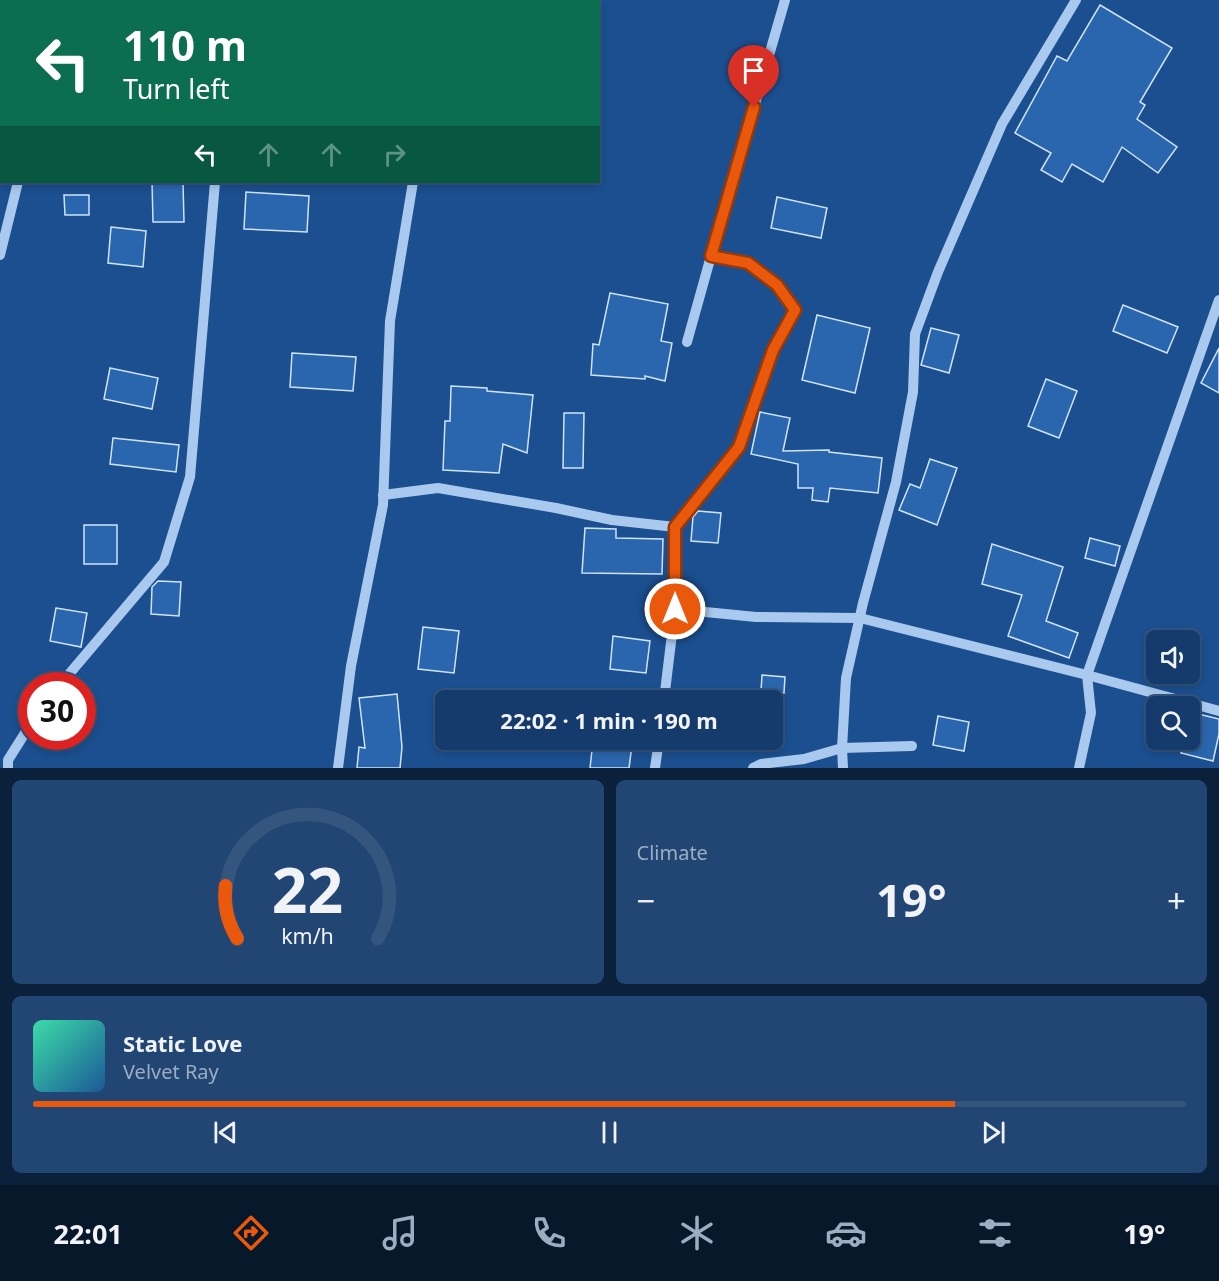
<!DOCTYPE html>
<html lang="en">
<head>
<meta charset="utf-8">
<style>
  body { margin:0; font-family:"Noto Sans",sans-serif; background:#214673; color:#f1f3f6; height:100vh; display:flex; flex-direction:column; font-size:22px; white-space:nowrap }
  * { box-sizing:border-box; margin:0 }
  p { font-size:20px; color:#9dadc1 }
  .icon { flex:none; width:33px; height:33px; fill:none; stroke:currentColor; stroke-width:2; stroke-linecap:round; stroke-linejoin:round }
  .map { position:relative; height:768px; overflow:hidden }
  .panel { display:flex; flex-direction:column; gap:12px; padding:12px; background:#0b203b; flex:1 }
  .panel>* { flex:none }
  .banner { position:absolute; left:0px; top:0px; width:600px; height:183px; box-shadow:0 3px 9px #0003,0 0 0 2px #33557e; background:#0b6e4f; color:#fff; overflow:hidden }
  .buttons { position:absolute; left:1146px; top:630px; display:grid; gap:12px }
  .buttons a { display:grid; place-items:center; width:54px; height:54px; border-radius:9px; background:#143b6b; box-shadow:0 3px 9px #0003,0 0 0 2px #33557e; font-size:30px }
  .speed { position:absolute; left:18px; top:672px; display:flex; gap:12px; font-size:30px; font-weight:700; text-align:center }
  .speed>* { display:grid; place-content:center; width:78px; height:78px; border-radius:50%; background:#143b6b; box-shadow:0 3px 9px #0003,0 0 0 2px #33557e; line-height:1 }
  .speed .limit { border:9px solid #d22; background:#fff; color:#111 }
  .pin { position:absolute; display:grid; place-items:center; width:51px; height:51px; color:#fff; margin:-62px -26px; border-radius:50% 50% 50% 0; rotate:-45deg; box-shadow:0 0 6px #0007 }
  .pin .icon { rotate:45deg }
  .me { position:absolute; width:66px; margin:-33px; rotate:0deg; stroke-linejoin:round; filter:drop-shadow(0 0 4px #0008) }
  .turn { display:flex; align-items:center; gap:21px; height:126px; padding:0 24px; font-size:27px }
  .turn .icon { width:78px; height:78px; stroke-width:2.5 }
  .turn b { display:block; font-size:42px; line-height:51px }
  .lanes { display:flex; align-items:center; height:57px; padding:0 24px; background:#0003; justify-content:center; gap:30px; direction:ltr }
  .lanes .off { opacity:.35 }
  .big { font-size:45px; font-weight:700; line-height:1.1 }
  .panel .widget { flex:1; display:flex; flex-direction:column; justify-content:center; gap:9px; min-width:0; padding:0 21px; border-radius:9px; background:#214673 }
  .panel .dial { align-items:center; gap:0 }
  .dial svg { height:156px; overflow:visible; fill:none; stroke:#33557e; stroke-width:7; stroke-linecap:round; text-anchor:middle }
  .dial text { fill:#f1f3f6; stroke:none }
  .song { display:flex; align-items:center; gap:18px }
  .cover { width:72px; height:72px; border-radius:9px; background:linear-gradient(135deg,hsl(160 70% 55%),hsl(210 70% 35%)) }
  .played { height:6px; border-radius:3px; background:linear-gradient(90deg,#ea580c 80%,#33557e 80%) }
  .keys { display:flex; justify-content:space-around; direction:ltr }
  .heat { display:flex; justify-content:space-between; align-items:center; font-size:33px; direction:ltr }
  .panel .tiles { flex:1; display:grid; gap:12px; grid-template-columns:1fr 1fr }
  .widget:last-child { grid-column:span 2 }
  .trip { position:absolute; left:435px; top:690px; width:348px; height:60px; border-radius:9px; background:#143b6b; box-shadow:0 3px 9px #0003,0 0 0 2px #33557e; font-weight:700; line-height:60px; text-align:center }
  .tabs { display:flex; height:96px; justify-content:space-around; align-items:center; background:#08182b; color:#9dadc1 }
  .tabs .icon { width:42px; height:42px }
  .tabs .active { color:#ea580c }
  .tabs b { font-size:27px; color:#f1f3f6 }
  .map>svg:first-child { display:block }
  .building { fill:#2a66ad; stroke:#cfe3fa; stroke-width:1.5 }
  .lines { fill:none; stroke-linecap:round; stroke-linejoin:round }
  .minor { stroke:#a9c9ee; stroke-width:10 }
  .route-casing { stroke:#983908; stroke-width:15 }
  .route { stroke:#ea580c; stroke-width:10 }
</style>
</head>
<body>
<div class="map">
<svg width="1219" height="768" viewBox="0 0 1219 768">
  <rect width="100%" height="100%" fill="#1b4f8f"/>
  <g class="building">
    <polygon points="1100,5 1172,48 1140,102 1145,105 1137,119 1177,147 1158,173 1122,147 1103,182 1072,164 1062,182 1041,170 1051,153 1015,133 1057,56 1067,61"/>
    <polygon points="152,182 183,182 184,222 153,222"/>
    <polygon points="246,192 309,196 307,232 244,229"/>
    <polygon points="64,195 89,195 89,215 65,215"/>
    <polygon points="777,197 827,208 821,238 771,228"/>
    <polygon points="111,227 146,231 143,267 108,263"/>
    <polygon points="610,293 668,304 661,341 672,343 665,381 645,376 645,379 591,375 593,344 599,345"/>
    <polygon points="1123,305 1178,327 1167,353 1113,331"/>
    <polygon points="817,315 870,328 855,393 802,380"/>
    <polygon points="931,328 959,335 949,373 921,365"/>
    <polygon points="1219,348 1219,393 1201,383"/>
    <polygon points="292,353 356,357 353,391 290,387"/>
    <polygon points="110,368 158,378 152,409 104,399"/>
    <polygon points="1046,379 1077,391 1059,438 1028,426"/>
    <polygon points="451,386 487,388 487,391 533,395 527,453 503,444 499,473 443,470 445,421 450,421"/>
    <polygon points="760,412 790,418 783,451 829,450 829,452 882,458 878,493 830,488 828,502 812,500 813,488 798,488 798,464 751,454"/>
    <polygon points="564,413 584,413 583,468 563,468"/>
    <polygon points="113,438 179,445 176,472 110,464"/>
    <polygon points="930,459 957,468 937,525 899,510 910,484 920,488"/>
    <polygon points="698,511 721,513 718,543 691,541 693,517"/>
    <rect x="84" y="525" width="33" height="39"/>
    <polygon points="585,528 616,529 616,538 663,539 662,574 582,573"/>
    <polygon points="1090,538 1120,546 1115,566 1085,558"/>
    <polygon points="992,544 1063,567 1046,621 1078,633 1069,658 1008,636 1022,595 982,584"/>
    <polygon points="158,581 181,582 179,616 151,614 152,587"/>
    <polygon points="56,608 87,613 81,647 50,641"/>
    <polygon points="423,627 459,631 454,673 418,669"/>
    <polygon points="613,636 650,641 646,673 610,669"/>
    <polygon points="762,675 785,677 784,693 761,691"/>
    <polygon points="397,694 402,747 400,768 357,768 359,747 365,748 359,698"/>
    <polygon points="1190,712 1219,719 1219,734 1213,761 1181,753 1184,740 1190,740"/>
    <polygon points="938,716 969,722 964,751 933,745"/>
    <polygon points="593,741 632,745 629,768 590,768"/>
  </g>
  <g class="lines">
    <g class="minor">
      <polyline points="56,2 56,0"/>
      <polyline points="197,2 211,0"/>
      <polyline points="229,2 229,0"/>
      <polyline points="475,2 476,0"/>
      <polyline points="0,6 2,6"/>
      <polyline points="0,255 18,182"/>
      <polyline points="711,256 785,0"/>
      <polyline points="383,495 438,488 556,508 612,520 675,527 739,447 773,350 795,310 777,285 748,263 711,256 687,342"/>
      <polyline points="675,609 756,617 860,618 1087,675 1219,711"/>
      <polyline points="59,686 164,562 190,477 215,182"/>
      <polyline points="664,700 675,609 675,527"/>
      <polyline points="8,768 8,760 32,722"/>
      <polyline points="338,768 351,666 383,505 390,321 413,182"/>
      <polyline points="655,768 659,740"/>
      <polyline points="753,768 761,764 804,759 842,748 912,746"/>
      <polyline points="843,768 842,748 846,678 863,603 896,482 913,392 915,334 938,272 1002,124 1076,0"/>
      <polyline points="1079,768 1091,713 1087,675 1219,300"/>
    </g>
  </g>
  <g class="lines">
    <defs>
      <polyline id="route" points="675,609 675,527 739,447 773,350 795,310 777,285 748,263 711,256 754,107"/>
    </defs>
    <use href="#route" class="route-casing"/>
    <use href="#route" class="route"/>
  </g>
</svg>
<div class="buttons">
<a><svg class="icon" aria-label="sound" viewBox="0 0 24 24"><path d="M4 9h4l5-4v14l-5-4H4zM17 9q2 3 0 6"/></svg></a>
<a><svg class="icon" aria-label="search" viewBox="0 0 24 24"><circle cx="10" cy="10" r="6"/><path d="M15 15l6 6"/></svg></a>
</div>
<div class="speed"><div class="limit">30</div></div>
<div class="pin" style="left:754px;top:107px;background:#d93025"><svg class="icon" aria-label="arrive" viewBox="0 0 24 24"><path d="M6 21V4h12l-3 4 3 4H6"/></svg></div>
<svg class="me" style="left:675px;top:609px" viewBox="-20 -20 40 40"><circle r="17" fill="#ea580c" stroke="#fff" stroke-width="3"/><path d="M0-11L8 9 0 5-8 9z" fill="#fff"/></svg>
<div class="trip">22:02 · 1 min · 190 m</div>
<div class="banner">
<div class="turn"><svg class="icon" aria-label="left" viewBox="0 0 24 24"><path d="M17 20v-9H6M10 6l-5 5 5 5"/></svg><div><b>110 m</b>Turn left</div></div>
<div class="lanes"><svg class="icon" aria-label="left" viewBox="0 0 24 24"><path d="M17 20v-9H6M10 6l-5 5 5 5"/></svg><svg class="icon off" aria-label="ahead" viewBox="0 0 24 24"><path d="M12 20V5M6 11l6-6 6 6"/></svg><svg class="icon off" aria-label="ahead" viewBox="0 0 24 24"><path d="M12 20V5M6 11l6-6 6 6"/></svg><svg class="icon off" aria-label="right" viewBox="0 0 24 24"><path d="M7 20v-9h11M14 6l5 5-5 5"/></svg></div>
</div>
</div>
<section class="panel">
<div class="tiles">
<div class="widget dial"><svg viewBox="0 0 100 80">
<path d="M14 69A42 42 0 1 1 86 69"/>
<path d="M14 69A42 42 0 0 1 8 42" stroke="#ea580c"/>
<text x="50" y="56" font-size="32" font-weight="700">22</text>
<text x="50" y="72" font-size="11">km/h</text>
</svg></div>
<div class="widget"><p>Climate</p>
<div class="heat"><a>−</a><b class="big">19°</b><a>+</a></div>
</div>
<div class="widget">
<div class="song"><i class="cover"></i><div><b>Static Love</b><p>Velvet Ray</p></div></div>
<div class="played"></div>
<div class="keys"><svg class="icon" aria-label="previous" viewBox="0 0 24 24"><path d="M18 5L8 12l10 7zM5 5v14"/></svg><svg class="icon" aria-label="pause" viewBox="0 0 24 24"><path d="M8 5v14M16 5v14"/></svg><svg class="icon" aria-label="next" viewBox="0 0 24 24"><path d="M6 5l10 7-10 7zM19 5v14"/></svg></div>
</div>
</div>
</section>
<nav class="tabs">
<b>22:01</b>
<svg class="icon active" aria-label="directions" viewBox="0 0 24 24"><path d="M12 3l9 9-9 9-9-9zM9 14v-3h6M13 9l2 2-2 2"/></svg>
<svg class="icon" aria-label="music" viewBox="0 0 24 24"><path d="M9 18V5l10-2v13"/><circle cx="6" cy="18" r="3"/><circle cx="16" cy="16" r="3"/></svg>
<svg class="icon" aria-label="phone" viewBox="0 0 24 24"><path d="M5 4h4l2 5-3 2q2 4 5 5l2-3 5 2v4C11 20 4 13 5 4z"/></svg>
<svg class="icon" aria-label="climate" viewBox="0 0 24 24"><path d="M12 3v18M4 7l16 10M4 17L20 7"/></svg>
<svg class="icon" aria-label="car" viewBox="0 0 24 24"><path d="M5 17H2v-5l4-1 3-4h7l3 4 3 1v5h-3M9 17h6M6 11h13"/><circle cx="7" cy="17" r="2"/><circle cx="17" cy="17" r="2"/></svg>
<svg class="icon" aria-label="filters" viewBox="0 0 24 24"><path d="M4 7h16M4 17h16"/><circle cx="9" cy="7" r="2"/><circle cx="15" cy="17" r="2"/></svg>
<b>19°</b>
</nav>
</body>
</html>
